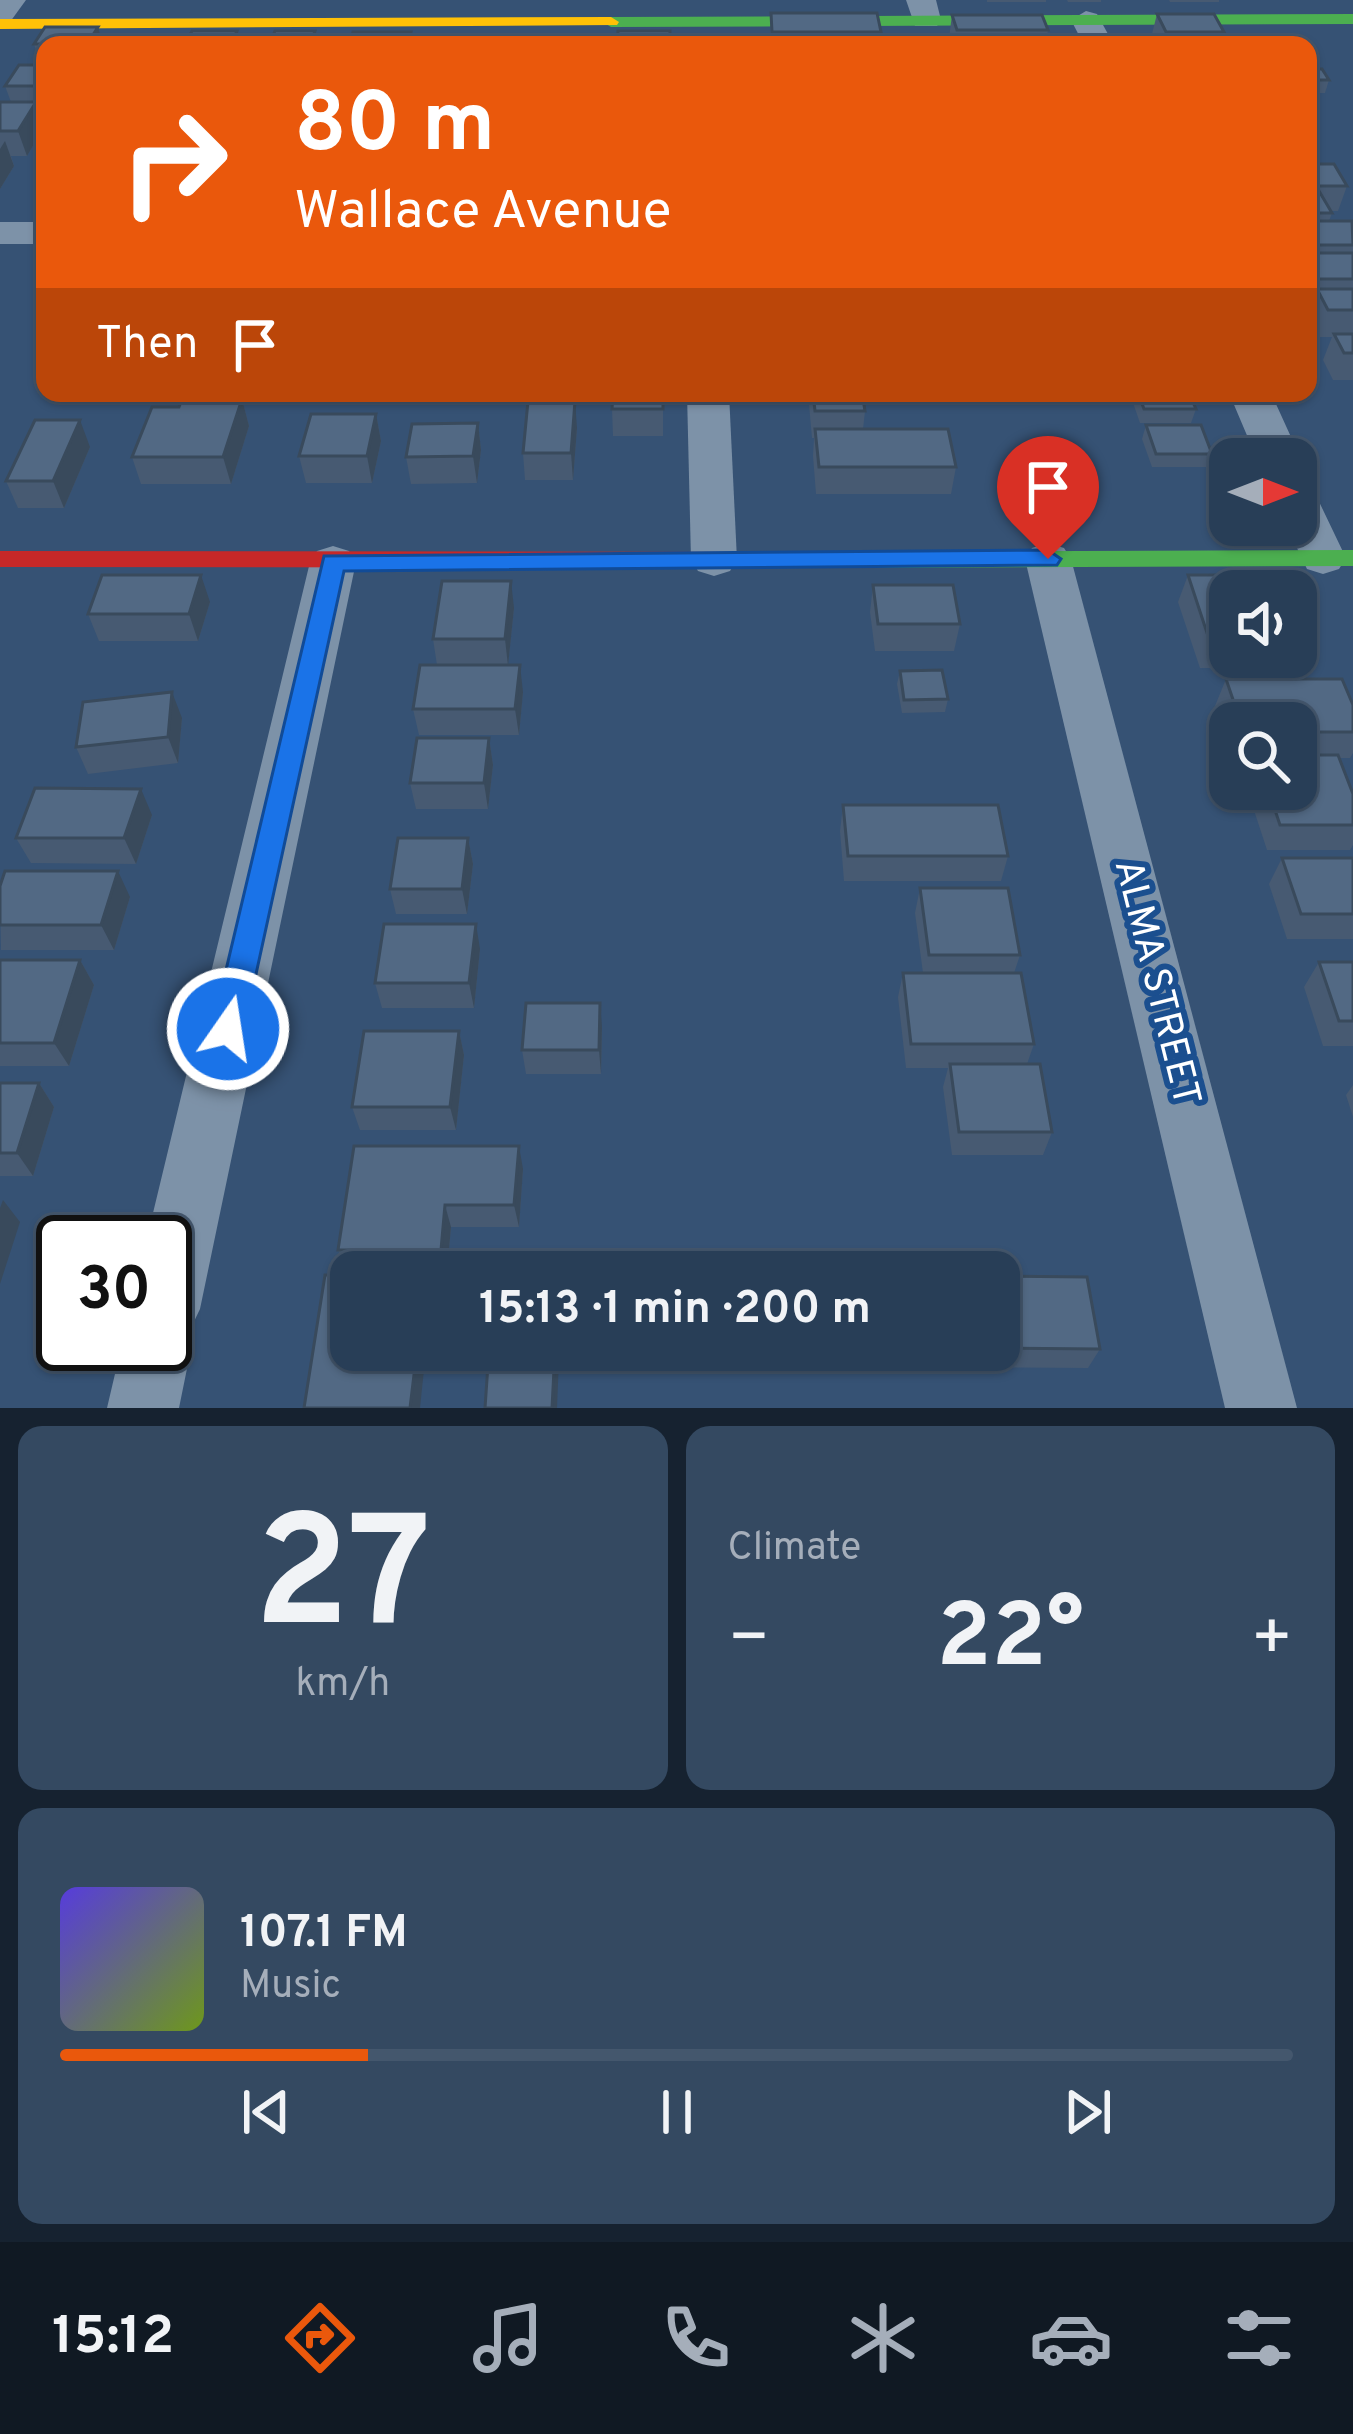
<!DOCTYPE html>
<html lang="en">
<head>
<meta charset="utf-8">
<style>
  body { margin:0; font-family:Overpass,sans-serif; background:#344961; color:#f1f3f6; height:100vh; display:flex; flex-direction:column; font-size:45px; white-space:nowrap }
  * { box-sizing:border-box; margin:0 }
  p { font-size:39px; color:#a5aeba }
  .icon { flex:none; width:66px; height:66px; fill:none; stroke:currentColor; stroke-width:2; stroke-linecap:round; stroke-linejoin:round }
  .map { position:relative; height:1408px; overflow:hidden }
  .drawer { display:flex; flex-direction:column; gap:18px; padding:18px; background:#162230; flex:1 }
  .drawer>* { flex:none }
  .banner { position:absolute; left:36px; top:36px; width:1281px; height:366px; border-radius:24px; box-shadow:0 3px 9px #0004,0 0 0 3px #44576d; background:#ea580c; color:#fff; overflow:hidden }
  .needle { width:78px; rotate:90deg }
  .buttons { position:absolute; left:1209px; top:438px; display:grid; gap:24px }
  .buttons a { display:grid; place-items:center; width:108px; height:108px; border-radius:24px; background:#283e57; box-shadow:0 3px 9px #0004,0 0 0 3px #44576d; font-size:60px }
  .speed { position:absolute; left:36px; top:1215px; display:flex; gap:24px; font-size:60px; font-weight:700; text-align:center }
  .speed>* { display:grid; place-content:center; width:156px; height:156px; border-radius:50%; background:#283e57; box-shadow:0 3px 9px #0004,0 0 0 3px #44576d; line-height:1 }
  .speed .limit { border:6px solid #111; border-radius:18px; background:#fff; color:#111 }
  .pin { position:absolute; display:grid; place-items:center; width:102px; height:102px; color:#fff; margin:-123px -51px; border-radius:50% 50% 50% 0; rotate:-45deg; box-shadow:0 0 12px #0007 }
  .pin .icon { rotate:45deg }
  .me { position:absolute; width:132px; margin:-66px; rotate:13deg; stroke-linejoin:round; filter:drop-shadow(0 0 9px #0008) }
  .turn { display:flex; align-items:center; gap:42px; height:252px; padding:0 60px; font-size:54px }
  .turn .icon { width:156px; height:156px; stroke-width:2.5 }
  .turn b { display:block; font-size:84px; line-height:102px }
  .then { display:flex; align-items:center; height:114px; padding:0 60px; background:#0003; gap:24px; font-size:45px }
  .big { font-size:90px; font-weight:700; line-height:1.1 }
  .drawer .tile { flex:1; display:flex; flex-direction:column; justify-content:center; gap:18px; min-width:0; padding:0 42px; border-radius:24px; background:#344961 }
  .drawer .dial { align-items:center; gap:0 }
  .dial b { font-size:156px; line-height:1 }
  .song { display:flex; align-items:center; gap:36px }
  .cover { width:144px; height:144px; border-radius:18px; background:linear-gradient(135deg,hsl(250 70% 55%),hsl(80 70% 35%)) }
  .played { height:12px; border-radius:6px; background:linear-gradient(90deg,#ea580c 25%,#44576d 25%) }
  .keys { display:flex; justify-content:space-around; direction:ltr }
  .heat { display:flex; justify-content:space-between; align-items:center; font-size:66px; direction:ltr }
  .drawer .tiles { flex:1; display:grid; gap:18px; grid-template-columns:1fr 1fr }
  .tile:last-child { grid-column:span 2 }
  .trip { position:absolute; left:330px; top:1251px; width:690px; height:120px; border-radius:24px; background:#283e57; box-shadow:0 3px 9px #0004,0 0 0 3px #44576d; font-weight:700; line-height:120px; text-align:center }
  .tabs { display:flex; height:192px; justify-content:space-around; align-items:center; background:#101923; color:#a5aeba }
  .tabs .icon { width:84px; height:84px }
  .tabs .current { color:#ea580c }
  .tabs b { font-size:54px; color:#f1f3f6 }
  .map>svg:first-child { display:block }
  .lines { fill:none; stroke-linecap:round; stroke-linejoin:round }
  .street { fill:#7d92a8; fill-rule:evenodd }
  .fast { fill:#4caf50; fill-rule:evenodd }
  .slow { fill:#ffc107; fill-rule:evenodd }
  .jam { fill:#c62828; fill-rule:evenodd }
  .wall { fill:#475a72 }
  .shaded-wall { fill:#394a5c }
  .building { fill:#526984; stroke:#394a5c; stroke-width:3 }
  .route { fill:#1a73e8; stroke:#114b97; stroke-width:3 }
  .labels { text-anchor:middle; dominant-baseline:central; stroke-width:12; stroke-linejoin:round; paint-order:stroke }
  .street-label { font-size:39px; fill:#fff; stroke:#1b4f8f }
</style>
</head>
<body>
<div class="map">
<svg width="1353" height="1408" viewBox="0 0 1353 1408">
  <rect width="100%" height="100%" fill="#365274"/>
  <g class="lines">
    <g class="street">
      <polygon points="0,0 26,0 10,22 0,25"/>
      <polygon points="906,0 936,0 941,20 937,26 915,26"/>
      <polygon points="1086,11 1097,14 1114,45 1084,45 1071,20"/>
      <rect x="0" y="222" width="45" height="22"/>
      <polygon points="687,393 729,393 737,560 730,571 714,576 698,571 691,560"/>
      <polygon points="1229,393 1271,393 1301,459 1296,466 1296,459 1257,459"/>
      <polygon points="1296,483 1312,487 1346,558 1339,569 1323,574 1307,569 1286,525 1296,525"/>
      <polygon points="1048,543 1064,548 1071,559 1297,1408 1225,1408 1025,559 1032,548"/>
      <polygon points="333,546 349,551 356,562 200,1309 188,1334 192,1344 179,1408 107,1408 122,1344 165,1344 165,1242 146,1242 310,562 317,551"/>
    </g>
    <g class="fast">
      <polygon points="1353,14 1353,24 611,27 603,22 611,17"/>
      <polygon points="1353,550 1353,566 833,568 821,560 833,552"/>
    </g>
    <polygon class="slow" points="611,17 619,22 617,25 0,29 0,19"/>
    <polygon class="jam" points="0,551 833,552 845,560 833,568 0,567"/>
  </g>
  <g class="wall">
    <rect x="987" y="0" width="59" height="2"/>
    <polygon points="1067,0 1101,0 1101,2 1068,2"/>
    <polygon points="1169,0 1219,0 1219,2 1170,2"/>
    <polygon points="771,13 881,32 879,45 770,45"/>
    <polygon points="1157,14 1224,32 1223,36 1250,45 1155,45 1151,38"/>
    <polygon points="952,15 1048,30 1047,36 1057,45 951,45 949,38"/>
    <polygon points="45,27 103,45 45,45 45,110 39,110 44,127 27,156 11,156 14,166 0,189 0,102 11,102 5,86 41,65 34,44"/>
    <polygon points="1308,69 1329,80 1325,93 1308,93"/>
    <polygon points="1308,164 1347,186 1338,211 1330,211 1332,213 1329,221 1353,223 1353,380 1333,380 1323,360 1332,337 1318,337 1308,317 1311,305 1308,305"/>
    <polygon points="663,393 663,436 613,436 612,409"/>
    <polygon points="808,393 862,393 865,411 863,429 956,467 951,494 816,494 813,456 814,438 812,438"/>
    <polygon points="1132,393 1189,393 1196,409 1191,423 1140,423 1131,397"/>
    <polygon points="242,399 249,426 231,484 141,484 132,457 179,407"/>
    <polygon points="376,414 381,441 372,483 306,483 299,456"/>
    <polygon points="478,423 481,450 477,483 411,484 406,457"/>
    <polygon points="1146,425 1212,454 1207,467 1152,467 1142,439"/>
    <polygon points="577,428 573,480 525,480 523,453"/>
    <polygon points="90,447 64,508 18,508 6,481"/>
    <polygon points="1188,575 1296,575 1313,617 1301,644 1296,644 1296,591 1230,591 1230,657 1273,657 1268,668 1200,668 1178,602"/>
    <polygon points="873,585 960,624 954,651 875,651 870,612"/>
    <polygon points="210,602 198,641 99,641 88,614"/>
    <polygon points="514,608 508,665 523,692 519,735 419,735 413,709 437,665 433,639"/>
    <polygon points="900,671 948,699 945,712 902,713 897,684"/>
    <polygon points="1226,679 1353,705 1353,753 1350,758 1339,758 1353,794 1353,845 1350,850 1267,850 1247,789 1296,789 1296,723 1230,723 1230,751 1215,706"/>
    <polygon points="182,718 178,763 88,774 76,747"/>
    <polygon points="489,738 493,765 488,809 416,809 410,783"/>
    <polygon points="843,805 1008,856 1001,881 844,881 840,831"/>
    <polygon points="152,815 136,864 31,863 16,838"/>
    <polygon points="468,838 473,864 467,914 396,914 390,889"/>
    <polygon points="1282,858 1353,858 1353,939 1287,939 1269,884"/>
    <polygon points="0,886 130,897 114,950 1,950"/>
    <polygon points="920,888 1020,955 1014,973 1034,1044 1027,1064 1052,1132 1043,1155 952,1155 943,1087 948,1068 906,1068 898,997 903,973 923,973 915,913"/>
    <polygon points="480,949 474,1008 382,1008 375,983"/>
    <polygon points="0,960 80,960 94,985 69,1066 0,1066"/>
    <polygon points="1319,962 1353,962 1353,1046 1323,1046 1304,987"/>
    <polygon points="602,1027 601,1074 526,1074 522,1050"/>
    <polygon points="459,1031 464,1055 456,1130 360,1130 352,1107"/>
    <polygon points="0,1083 39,1083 54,1107 33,1176 0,1176"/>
    <polygon points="1353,1085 1353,1117 1346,1095"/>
    <polygon points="523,1169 519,1227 451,1227 447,1271 347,1271 338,1250"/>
    <polygon points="999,1276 1100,1349 1088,1368 948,1367 946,1350 999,1350"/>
  </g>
  <g class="shaded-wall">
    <polygon points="98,27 103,45 88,45 87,44"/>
    <polygon points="237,31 240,45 231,45"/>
    <polygon points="36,102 44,127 27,156 18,131"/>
    <polygon points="5,141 14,166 0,189 0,149"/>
    <polygon points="242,399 249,426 231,484 223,457"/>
    <polygon points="575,401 577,428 573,480 571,453"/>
    <polygon points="376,414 381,441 372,483 367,456"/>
    <polygon points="80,420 90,447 64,508 53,481"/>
    <polygon points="478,423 481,450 477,483 473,456"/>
    <polygon points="201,575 210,602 198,641 189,614"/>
    <polygon points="511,581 514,608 508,666 505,639"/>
    <polygon points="520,665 523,692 519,735 515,709"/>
    <polygon points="172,692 182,718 178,763 168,737"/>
    <polygon points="489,738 493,765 488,809 484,783"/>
    <polygon points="141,789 152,815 136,864 124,838"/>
    <polygon points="468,838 473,864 467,914 462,889"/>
    <polygon points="118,871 130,897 114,950 101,925"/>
    <polygon points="476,924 480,949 474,1008 469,983"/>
    <polygon points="80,960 94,985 69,1066 54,1043"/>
    <polygon points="600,1003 602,1027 601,1074 599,1050"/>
    <polygon points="459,1031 464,1055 456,1130 450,1107"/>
    <polygon points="39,1083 54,1107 33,1176 17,1153"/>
    <polygon points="519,1146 523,1169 519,1227 514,1205"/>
    <polygon points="3,1200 20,1222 0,1284 0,1208"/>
    <polygon points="445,1205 451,1227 447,1271 441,1250"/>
    <polygon points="417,1350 426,1350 420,1408 410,1408"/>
    <polygon points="555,1350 558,1350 559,1358 557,1408 552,1408"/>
  </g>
  <g class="building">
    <polygon points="771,13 877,13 881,32 772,32"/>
    <polygon points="1157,14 1214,14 1224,32 1166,32"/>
    <polygon points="952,15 1042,15 1048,30 957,30"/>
    <polygon points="45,27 98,27 87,44 34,44"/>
    <polygon points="192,31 237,31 231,45 185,45"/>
    <polygon points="275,31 315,31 310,45 269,45"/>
    <polygon points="618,31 670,31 670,45 617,45"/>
    <polygon points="353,32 411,32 408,45 349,45"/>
    <polygon points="990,36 1053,36 1057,45 993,45"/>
    <polygon points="1169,36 1245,36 1250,45 1174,45"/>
    <polygon points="19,65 45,65 45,86 5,86"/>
    <polygon points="1308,69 1322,69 1329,80 1308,80"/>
    <polygon points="0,102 36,102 18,131 0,131"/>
    <polygon points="1308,164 1334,164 1347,186 1308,186"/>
    <polygon points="1308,191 1319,191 1332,213 1308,213"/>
    <polygon points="1308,221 1352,221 1353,245 1308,245"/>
    <rect x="1308" y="253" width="45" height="26"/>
    <polygon points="1317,289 1353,289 1353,310 1328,310"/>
    <polygon points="1334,334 1353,334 1353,353 1344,353"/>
    <polygon points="613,393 663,393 663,409 612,409"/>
    <polygon points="813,393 862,393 865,411 815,411"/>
    <polygon points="1138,393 1189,393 1196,409 1144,409"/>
    <polygon points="182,399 242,399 223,457 132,457 152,407 179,407"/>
    <polygon points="528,401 575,401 571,453 523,453"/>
    <polygon points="311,414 376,414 367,456 299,456"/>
    <polygon points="35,420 80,420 53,481 6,481"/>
    <polygon points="478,423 473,456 406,457 412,424"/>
    <polygon points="1146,425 1201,425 1212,454 1156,454"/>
    <polygon points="815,429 948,429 956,467 819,467"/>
    <polygon points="102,575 201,575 189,614 88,614"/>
    <polygon points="1188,575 1296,575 1313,617 1296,617 1296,591 1230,591 1230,642 1210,642"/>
    <polygon points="442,581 511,581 505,639 433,639"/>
    <polygon points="873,585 953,585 960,624 878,624"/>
    <polygon points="420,665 520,665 515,709 413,709"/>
    <polygon points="942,670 948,699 904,700 900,671"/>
    <polygon points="1226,679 1342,679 1353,705 1353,732 1296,732 1296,723 1241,723"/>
    <polygon points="172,692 168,737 76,747 83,702"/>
    <polygon points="417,738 489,738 484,783 410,783"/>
    <polygon points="1296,755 1338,755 1353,794 1353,825 1280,825 1268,789 1296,789"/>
    <polygon points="35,788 141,789 124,838 16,838"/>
    <polygon points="843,805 998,805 1008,856 848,856"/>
    <polygon points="398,838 468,838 462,889 390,889"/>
    <polygon points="1282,858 1353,858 1353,914 1301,914"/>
    <polygon points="5,871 118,871 101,925 0,925 0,886"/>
    <polygon points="920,888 1008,888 1020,955 929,955"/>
    <polygon points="384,924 476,924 469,983 375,983"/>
    <polygon points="0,960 80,960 54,1043 0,1043"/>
    <polygon points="1319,962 1353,962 1353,1021 1339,1021"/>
    <polygon points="903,973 1021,973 1034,1044 911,1044"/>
    <polygon points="526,1003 600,1003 599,1050 522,1050"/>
    <polygon points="364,1031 459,1031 450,1107 352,1107"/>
    <polygon points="950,1064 1040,1064 1052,1132 959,1132"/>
    <polygon points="0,1083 39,1083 17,1153 0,1153"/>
    <polygon points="354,1146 519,1146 514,1205 445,1205 441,1250 338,1250"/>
    <polygon points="325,1275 351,1275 351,1350 417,1350 410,1408 304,1408"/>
    <polygon points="999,1276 1087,1277 1100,1349 999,1348"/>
    <polygon points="489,1350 555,1350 552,1408 485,1408"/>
  </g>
  <polygon class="route" points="1048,550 1061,559 1057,565 344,571 244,1029 240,1039 228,1043 216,1039 212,1029 324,556"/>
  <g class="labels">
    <g class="street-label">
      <text transform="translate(1155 983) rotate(76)">ALMA STREET</text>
    </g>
  </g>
</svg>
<div class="buttons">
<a><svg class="needle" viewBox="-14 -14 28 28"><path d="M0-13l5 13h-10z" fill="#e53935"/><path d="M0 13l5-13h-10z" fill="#a5aeba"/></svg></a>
<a><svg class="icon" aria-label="sound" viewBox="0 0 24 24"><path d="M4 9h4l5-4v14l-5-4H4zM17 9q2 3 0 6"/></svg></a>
<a><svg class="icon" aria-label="search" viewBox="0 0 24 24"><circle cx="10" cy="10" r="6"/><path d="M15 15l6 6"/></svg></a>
</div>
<div class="speed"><div class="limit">30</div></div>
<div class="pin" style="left:1048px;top:559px;background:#d93025"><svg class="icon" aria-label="arrive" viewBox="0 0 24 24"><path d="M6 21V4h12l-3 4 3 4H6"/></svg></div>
<svg class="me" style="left:228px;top:1029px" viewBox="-20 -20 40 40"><circle r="17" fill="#1a73e8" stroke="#fff" stroke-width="3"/><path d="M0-11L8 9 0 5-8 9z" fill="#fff"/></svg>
<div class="trip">15:13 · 1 min · 200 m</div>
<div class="banner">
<div class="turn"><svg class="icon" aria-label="right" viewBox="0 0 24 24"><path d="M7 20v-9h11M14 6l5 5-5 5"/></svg><div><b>80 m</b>Wallace Avenue</div></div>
<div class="then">Then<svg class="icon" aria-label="arrive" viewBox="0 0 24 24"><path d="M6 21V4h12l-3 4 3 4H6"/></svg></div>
</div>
</div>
<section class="drawer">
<div class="tiles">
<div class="tile dial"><b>27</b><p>km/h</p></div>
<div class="tile"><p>Climate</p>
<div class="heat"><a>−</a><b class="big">22°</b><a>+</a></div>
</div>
<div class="tile">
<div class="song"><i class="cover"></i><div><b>107.1 FM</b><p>Music</p></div></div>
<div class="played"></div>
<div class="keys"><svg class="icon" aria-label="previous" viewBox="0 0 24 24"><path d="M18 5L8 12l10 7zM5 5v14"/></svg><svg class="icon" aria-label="pause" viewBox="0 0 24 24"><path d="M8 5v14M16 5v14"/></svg><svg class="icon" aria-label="next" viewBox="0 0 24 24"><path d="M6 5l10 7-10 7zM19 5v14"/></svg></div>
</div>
</div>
</section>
<nav class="tabs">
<b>15:12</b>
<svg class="icon current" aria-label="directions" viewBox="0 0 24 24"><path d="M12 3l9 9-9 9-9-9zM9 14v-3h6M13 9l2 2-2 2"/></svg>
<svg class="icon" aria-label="music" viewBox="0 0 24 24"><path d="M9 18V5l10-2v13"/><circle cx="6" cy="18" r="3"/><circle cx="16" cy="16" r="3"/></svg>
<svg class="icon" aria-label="phone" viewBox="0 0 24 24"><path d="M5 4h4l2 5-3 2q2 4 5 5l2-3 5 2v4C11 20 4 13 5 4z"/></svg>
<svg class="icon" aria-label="climate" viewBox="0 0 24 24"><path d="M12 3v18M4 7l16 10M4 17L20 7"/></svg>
<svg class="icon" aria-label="car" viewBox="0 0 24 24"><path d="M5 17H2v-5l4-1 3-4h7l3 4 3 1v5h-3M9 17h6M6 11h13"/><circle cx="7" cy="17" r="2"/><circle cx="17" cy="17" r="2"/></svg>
<svg class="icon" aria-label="filters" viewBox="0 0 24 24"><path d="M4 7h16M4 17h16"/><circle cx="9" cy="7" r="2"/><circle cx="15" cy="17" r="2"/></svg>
</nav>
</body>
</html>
